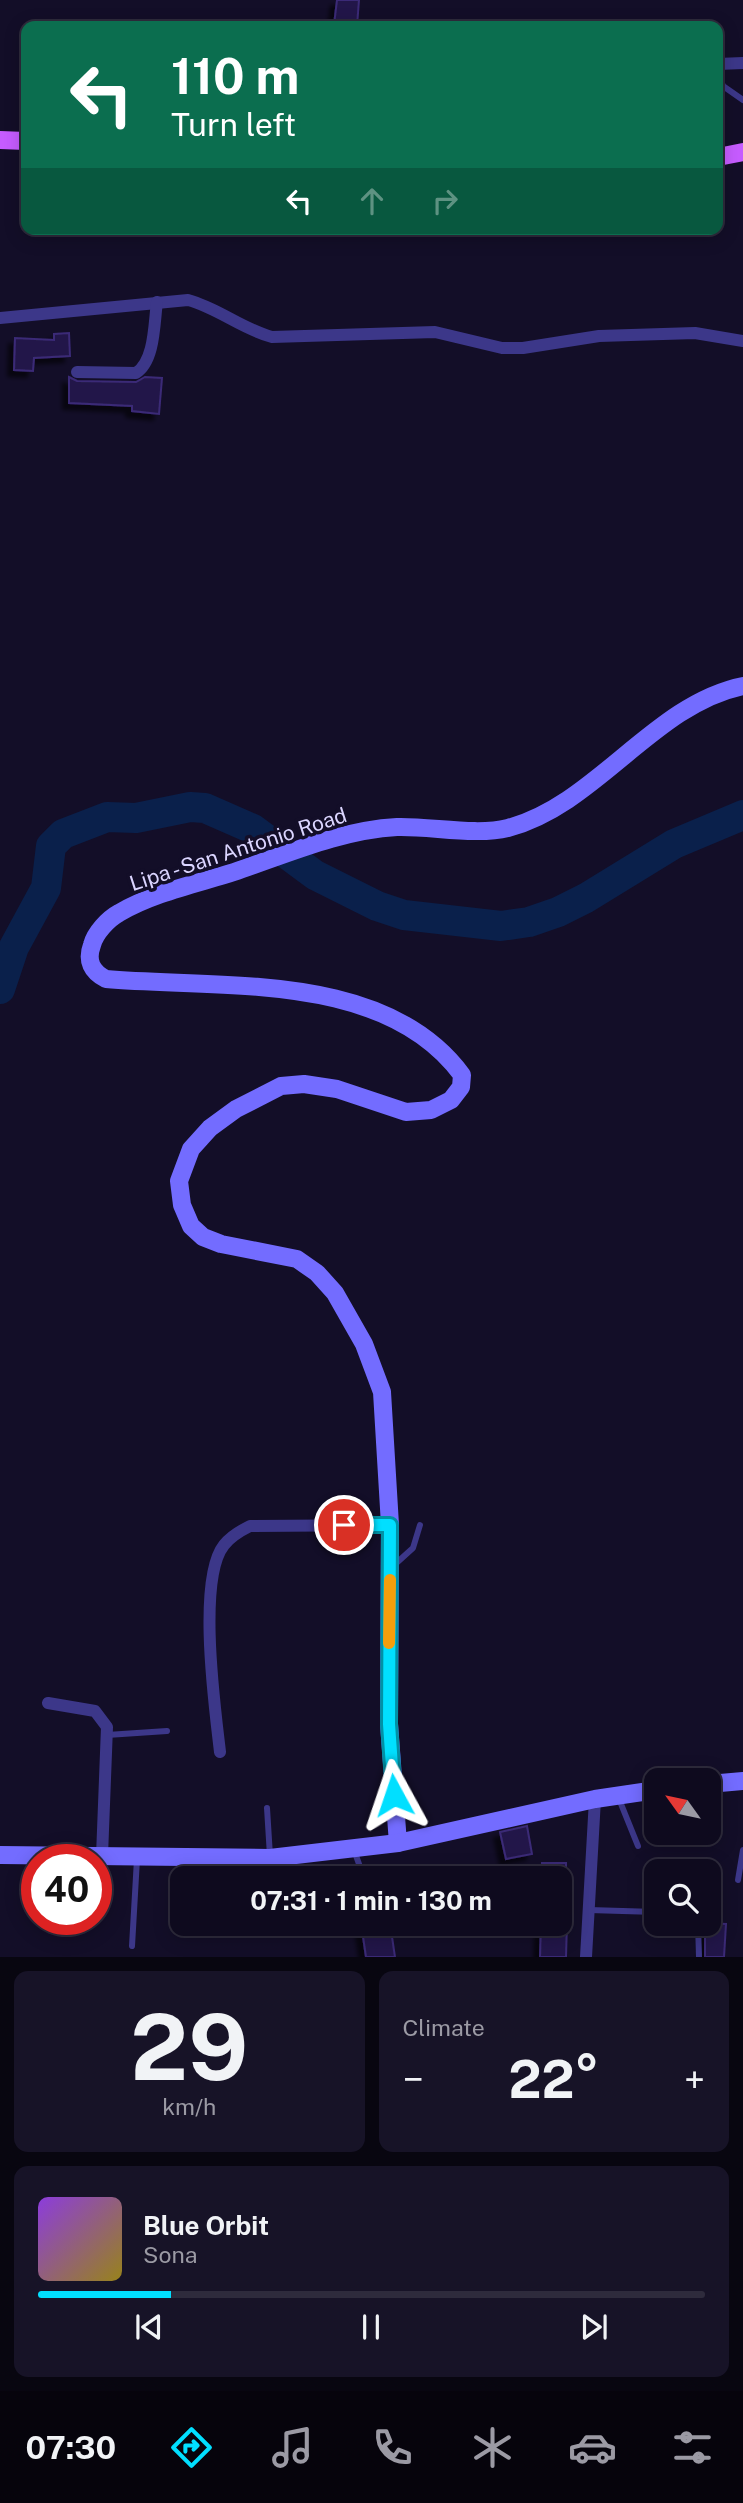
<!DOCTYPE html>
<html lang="en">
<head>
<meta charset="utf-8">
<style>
  body { margin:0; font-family:"Public Sans",sans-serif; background:#171327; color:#f1f3f6; height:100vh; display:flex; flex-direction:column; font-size:26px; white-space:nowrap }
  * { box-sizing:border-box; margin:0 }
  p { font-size:23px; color:#9b9aa4 }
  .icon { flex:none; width:38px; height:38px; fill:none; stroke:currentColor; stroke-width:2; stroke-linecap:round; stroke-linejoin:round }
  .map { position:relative; height:1957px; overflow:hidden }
  .drawer { display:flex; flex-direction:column; gap:14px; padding:14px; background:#080610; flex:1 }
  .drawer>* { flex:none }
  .guide { position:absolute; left:21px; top:21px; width:702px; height:214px; border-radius:14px; box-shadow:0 4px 18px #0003,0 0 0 2px #2e2b3c; background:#0b6e4f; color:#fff; overflow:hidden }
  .needle { width:46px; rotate:303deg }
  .tools { position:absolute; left:644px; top:1768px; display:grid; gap:14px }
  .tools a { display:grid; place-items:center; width:77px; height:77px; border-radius:14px; background:#0e0a1e; box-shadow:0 4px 18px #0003,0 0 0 2px #2e2b3c; font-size:35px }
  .speed { position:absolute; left:21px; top:1844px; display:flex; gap:14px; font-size:35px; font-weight:700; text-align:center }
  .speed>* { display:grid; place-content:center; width:91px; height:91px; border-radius:50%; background:#0e0a1e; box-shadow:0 4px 18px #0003,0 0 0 2px #2e2b3c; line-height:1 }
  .speed .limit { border:10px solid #d22; background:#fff; color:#111 }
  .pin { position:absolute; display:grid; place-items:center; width:60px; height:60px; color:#fff; margin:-30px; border:4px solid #fff; border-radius:50%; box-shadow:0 2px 7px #0007 }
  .me { position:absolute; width:77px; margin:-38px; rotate:355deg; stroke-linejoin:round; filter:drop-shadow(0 0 5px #0008) }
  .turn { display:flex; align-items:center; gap:24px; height:147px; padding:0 35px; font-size:32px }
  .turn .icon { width:91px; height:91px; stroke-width:2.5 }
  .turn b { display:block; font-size:49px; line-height:60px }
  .lanes { display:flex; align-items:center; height:66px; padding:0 35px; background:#0003; justify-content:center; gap:35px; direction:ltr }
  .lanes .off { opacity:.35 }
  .big { font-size:52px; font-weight:700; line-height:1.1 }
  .drawer .tile { flex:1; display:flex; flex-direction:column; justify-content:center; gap:10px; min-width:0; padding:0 24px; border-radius:14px; background:#171327 }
  .drawer .dial { align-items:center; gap:0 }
  .dial b { font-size:91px; line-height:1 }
  .song { display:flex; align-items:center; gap:21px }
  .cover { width:84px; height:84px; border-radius:10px; background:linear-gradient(135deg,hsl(270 70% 55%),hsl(50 70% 35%)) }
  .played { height:7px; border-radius:4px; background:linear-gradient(90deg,#01dfff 20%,#2e2b3c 20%) }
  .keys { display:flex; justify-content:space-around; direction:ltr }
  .heat { display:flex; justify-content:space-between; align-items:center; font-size:38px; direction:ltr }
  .drawer .tiles { flex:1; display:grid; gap:14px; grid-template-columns:1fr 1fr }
  .tile:last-child { grid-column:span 2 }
  .trip { position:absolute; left:170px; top:1866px; width:402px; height:70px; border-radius:14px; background:#0e0a1e; box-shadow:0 4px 18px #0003,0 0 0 2px #2e2b3c; font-weight:700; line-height:70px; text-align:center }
  .tab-bar { display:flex; height:112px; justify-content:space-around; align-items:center; background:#06040c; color:#9b9aa4 }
  .tab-bar .icon { width:49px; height:49px }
  .tab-bar .selected { color:#01dfff }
  .tab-bar b { font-size:32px; color:#f1f3f6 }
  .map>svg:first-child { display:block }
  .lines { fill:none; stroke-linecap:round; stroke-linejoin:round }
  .stream { stroke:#0a204b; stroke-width:5 }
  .river { stroke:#0a204b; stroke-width:30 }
  .building { fill:#241949; stroke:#3b2a77; stroke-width:2; filter:url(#shadow) }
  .lane { stroke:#3c3789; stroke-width:6 }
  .street { stroke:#3c3789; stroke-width:12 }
  .secondary { stroke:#736cff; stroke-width:18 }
  .primary { stroke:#c65cff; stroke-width:18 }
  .route-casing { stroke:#0191a6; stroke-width:18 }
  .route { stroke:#01dfff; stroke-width:12 }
  .slow { stroke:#f59e0b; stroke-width:12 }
  .labels { text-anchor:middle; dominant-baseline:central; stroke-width:7; stroke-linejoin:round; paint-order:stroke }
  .street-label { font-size:21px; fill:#dbd5ff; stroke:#130e28 }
</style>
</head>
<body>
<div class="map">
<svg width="743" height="1957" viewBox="0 0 743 1957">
  <defs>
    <filter id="shadow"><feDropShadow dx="-6" dy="6" stdDeviation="2" flood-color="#0009"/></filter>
  </defs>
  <rect width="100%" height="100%" fill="#130e28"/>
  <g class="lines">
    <polyline class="stream" points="0,970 6,974"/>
    <polyline class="river" points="0,989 14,947 46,888 51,846 63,834 107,817 136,818 190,807 205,808 253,829 315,875 377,906 404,915 501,926 529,922 558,912 586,898 674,844 743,815"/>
  </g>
  <g class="building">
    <polygon points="337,0 359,0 357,26 334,25"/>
    <polygon points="69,333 70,356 34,358 33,371 14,370 15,338 54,340 54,334"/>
    <polygon points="69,377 77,381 136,382 145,377 162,378 159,414 132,411 132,406 69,403"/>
    <polygon points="527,1826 532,1854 506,1859 500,1832"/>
    <rect x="542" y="1863" width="24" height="15"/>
    <polygon points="361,1923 390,1923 395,1957 366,1957"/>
    <polygon points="541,1923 567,1923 566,1957 540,1957"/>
    <polygon points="705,1923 726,1924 724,1957 705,1957"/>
  </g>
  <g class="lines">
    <g class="lane">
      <polyline points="718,72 723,86 743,100"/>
      <polyline points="392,1567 413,1548 420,1525"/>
      <polyline points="107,1735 167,1731"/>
      <polyline points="619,1799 638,1846"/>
      <polyline points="267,1808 270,1856"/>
      <polyline points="696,1832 697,1842"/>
      <polyline points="354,1850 364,1878"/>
      <polyline points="738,1880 743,1850"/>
      <polyline points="589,1910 656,1912"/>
      <polyline points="698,1923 699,1957"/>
      <polyline points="132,1946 137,1859"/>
    </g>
    <g class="street">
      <polyline points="718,64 743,63"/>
      <path d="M0,318L188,300C218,308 242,329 272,337L435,332L502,348H523L599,336L695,333L743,341"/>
      <path d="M77,372L136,373C155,361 154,323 157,302"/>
      <polyline points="48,1703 95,1711 107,1727 102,1856"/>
      <path d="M220,1752C215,1708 197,1579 224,1545C231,1536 240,1531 250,1526L390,1525"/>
      <polyline points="586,1957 595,1799"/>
    </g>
    <g class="secondary">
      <polyline points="709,1784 743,1781"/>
      <path d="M398,1843L389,1724L390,1525L382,1392L364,1344L335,1293L317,1273L297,1259L221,1244L203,1237L191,1226L182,1205L179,1181L191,1149L210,1128L236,1109L281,1086L304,1084L337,1089L406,1112L431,1110L451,1100L461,1087L462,1075C385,970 220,989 106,979C92,972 86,961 92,945C95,933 108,919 119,913C153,893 196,884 234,872C287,854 341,830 397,827C431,826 476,836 508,828C596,805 654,704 743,686"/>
      <polyline points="0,1855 270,1858 398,1843 595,1799 656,1790"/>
    </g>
    <g class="primary">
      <polyline points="0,140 26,141"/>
      <polyline points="718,157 743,152"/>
    </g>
  </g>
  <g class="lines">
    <defs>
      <polyline id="route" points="344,1525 390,1525 389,1724 394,1795"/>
    </defs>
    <use href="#route" class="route-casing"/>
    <use href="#route" class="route"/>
    <polyline class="slow" points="389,1643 390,1580"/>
  </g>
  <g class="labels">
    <g class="street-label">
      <text transform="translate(238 849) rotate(-18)">Lipa - San Antonio Road</text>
    </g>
  </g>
</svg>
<div class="tools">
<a><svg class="needle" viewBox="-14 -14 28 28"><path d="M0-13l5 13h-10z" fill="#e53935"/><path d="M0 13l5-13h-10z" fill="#9b9aa4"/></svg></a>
<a><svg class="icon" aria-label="search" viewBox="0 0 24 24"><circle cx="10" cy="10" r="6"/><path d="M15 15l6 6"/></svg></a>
</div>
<div class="speed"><div class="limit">40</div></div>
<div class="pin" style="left:344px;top:1525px;background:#d93025"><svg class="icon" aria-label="arrive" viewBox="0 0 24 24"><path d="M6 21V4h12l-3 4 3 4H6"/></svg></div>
<svg class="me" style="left:394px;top:1795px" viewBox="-20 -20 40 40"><path d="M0-17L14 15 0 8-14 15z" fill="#01dfff" stroke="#fff" stroke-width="4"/></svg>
<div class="trip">07:31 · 1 min · 130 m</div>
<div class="guide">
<div class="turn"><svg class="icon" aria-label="left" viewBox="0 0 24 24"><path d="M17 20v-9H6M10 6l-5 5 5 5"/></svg><div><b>110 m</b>Turn left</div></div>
<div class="lanes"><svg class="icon" aria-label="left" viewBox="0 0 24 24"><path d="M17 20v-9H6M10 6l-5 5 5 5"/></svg><svg class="icon off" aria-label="ahead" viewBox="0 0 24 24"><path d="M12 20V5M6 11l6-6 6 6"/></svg><svg class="icon off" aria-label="right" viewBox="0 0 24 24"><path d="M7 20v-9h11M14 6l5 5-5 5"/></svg></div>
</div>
</div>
<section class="drawer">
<div class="tiles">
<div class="tile dial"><b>29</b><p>km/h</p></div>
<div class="tile"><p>Climate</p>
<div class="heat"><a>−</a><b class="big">22°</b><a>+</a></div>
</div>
<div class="tile">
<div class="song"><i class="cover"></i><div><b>Blue Orbit</b><p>Sona</p></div></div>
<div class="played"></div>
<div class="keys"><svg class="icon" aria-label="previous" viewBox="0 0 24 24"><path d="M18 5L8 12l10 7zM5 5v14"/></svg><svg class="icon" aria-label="pause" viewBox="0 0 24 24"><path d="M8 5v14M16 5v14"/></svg><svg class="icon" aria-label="next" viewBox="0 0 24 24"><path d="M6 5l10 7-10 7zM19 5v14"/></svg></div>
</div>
</div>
</section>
<nav class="tab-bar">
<b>07:30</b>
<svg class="icon selected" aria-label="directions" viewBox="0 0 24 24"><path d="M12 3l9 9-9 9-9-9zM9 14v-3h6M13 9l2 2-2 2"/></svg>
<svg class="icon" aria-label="music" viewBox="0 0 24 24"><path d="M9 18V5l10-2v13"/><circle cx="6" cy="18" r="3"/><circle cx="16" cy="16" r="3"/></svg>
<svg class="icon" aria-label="phone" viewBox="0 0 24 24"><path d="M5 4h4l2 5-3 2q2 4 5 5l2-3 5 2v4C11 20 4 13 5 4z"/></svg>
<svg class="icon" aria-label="climate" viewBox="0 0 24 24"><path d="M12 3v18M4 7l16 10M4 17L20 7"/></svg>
<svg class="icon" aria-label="car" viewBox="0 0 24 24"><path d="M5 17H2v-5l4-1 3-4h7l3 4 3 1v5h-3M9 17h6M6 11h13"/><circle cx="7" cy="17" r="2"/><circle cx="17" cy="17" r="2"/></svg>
<svg class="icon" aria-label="filters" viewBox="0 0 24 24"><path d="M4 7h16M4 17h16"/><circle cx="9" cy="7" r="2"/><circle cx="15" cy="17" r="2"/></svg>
</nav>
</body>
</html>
